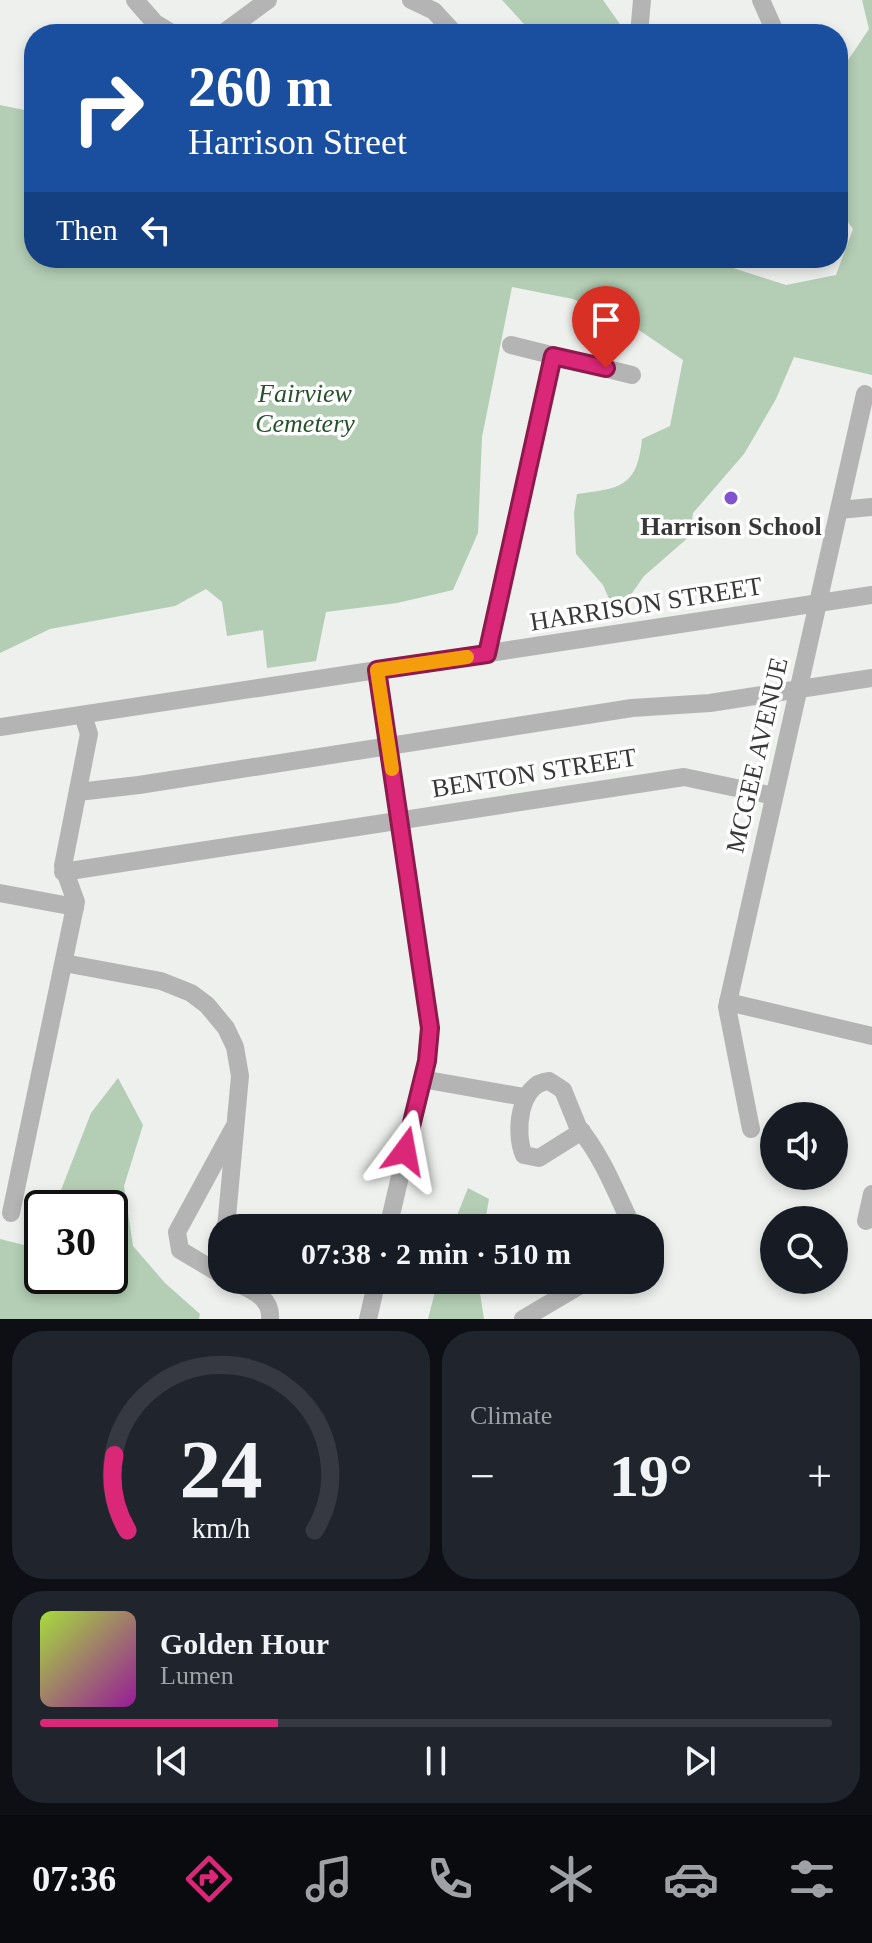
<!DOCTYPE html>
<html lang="en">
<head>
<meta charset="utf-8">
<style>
  body { margin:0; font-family:"Times New Roman",serif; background:#20242c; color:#f1f3f6; height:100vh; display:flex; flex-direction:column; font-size:30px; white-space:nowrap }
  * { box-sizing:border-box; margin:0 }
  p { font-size:26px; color:#9ea1a6 }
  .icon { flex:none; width:44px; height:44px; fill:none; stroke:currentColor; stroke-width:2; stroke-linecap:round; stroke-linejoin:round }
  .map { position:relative; height:1319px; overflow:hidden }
  .side { display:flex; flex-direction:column; gap:12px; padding:12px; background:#0d0f14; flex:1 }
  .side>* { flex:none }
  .banner { position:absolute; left:24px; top:24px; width:824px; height:244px; border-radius:32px; box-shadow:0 4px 12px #0003; background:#1a4fa0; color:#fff; overflow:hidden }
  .tools { position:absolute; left:760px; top:1102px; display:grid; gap:16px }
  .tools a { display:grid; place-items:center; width:88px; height:88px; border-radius:50%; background:#171b24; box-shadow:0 4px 12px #0003; font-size:40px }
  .speed { position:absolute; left:24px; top:1190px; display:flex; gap:16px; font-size:40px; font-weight:700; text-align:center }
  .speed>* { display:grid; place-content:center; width:104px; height:104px; border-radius:50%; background:#171b24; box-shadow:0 4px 12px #0003; line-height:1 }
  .speed .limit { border:4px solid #111; border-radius:12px; background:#fff; color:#111 }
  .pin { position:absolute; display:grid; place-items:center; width:68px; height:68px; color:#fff; margin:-82px -34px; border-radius:50% 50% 50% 0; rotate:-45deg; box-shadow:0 0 8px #0007 }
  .pin .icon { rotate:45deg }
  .me { position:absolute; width:88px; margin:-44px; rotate:13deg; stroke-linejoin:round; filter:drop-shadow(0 0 6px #0008) }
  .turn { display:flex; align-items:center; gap:28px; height:168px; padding:0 32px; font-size:36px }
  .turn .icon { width:104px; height:104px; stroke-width:2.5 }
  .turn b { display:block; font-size:56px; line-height:68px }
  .then { display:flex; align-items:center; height:76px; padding:0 32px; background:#0003; gap:16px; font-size:30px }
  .big { font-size:60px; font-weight:600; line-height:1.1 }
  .side .card { flex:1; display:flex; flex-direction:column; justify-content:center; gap:12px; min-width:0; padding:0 28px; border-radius:32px; background:#20242c }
  .side .dial { align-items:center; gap:0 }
  .dial svg { height:208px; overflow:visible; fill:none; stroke:#363941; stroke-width:7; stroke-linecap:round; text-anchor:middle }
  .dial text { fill:#f1f3f6; stroke:none }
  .song { display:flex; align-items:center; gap:24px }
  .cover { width:96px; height:96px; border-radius:12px; background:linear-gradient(135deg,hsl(80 70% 55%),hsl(300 70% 35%)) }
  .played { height:8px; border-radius:4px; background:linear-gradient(90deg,#db2777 30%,#363941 30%) }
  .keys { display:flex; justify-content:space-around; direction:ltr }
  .heat { display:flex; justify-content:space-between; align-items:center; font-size:44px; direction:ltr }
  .side .tiles { flex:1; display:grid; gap:12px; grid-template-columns:1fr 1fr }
  .card:last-child { grid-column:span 2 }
  .trip { position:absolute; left:208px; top:1214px; width:456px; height:80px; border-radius:32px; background:#171b24; box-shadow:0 4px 12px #0003; font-weight:600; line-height:80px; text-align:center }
  .tab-bar { display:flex; height:128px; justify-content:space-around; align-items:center; background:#090b0e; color:#9ea1a6 }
  .tab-bar .icon { width:56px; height:56px }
  .tab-bar .selected { color:#db2777 }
  .tab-bar b { font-size:36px; color:#f1f3f6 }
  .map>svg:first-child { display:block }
  .green { fill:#b3ceb4 }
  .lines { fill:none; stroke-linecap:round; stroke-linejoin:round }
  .minor { stroke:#b3b4b3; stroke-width:18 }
  .route-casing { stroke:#8e194d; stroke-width:20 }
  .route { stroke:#db2777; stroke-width:14 }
  .slow { stroke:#f59e0b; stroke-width:14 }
  .poi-dot { fill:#7f54cd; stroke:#fff; stroke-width:3 }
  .labels { text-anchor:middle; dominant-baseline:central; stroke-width:7; stroke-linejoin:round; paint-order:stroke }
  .park-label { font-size:26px; font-style:italic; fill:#25512b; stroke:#fff }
  .poi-label { font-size:26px; font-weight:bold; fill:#373837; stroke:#fff }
  .street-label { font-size:26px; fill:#373837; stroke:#fff }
</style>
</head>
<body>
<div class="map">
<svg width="872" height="1319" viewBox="0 0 872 1319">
  <rect width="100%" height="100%" fill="#edf0ed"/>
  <g class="green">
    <polygon points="502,0 603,0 622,27 620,34 533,34"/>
    <path d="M862,0H872V375L794,357L776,399L744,454L693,513L690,536L644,576L630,596L632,613L617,617L603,585L576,554L574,513L577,494C620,488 637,488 642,439L670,426L683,360L636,328L573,299L512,287L482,437L478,533L453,590L397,603L326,612L316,661L267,668L263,630L227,636L222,602L206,589L175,606L50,629L0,653V105L34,112V258H677L730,267L786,285L836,275L853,229L838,209V75L869,29Z"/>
    <polygon points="118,1078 143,1125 124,1186 133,1246 165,1283 200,1314 199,1319 0,1319 0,1239 32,1247 42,1229 42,1276 110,1276 110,1208 54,1208 91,1113"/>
    <polygon points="468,1188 489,1199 484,1228 452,1228"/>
    <polygon points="438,1280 478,1280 484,1319 428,1319"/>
  </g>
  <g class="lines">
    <g class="minor">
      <polyline points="135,0 155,23 173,34"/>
      <polyline points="411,0 434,11 455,34"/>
      <polyline points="761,0 776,34"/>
      <polyline points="222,34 268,0"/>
      <polyline points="639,34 642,0"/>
      <polyline points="511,345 632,375"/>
      <polyline points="839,510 872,507"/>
      <polyline points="487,654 553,356"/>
      <polyline points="377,670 430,1028 427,1061 388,1228"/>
      <polyline points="0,727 872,595"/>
      <polyline points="78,792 139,785 632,708 710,703 872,678"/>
      <polyline points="63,872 684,777 774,796"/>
      <polyline points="0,893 75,907"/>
      <polyline points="64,963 161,981 191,993 207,1005 226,1028 235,1047 240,1076 226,1228"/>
      <polyline points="728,1002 872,1036"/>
      <polyline points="422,1079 524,1097"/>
      <polyline points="751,1129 727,1007 865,394"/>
      <path d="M582,1131L539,1158L524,1155C514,1133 519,1083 549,1081L563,1090L578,1127C603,1157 616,1193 633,1228"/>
      <polyline points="11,1213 76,902 63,866 89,734 83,715"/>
      <polyline points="866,1221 872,1194"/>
      <polyline points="222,1275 180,1250 177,1232 233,1129"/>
      <path d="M231,1280C249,1289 272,1296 270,1319"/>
      <polyline points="368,1319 377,1280"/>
      <polyline points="523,1319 589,1280"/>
    </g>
  </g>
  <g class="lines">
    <defs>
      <polyline id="route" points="405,1151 427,1061 430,1028 377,670 487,654 553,356 606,368"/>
    </defs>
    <use href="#route" class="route-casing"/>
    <use href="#route" class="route"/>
    <polyline class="slow" points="392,769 377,670 467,657"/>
  </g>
  <circle class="poi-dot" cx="731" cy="498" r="8"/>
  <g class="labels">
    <g class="park-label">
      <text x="305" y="393">Fairview<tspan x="305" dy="30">Cemetery</tspan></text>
    </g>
    <g class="poi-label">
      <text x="731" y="526">Harrison School</text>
    </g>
    <g class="street-label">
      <text transform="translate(646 604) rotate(-9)">HARRISON STREET</text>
      <text transform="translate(757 755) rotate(-77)">MCGEE AVENUE</text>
      <text transform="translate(534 773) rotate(-9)">BENTON STREET</text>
    </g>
  </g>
</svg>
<div class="tools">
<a><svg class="icon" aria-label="sound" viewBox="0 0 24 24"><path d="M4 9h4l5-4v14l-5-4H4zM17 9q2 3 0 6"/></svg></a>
<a><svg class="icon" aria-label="search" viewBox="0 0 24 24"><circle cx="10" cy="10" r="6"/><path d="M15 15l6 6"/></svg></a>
</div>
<div class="speed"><div class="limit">30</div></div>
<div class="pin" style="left:606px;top:368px;background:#d93025"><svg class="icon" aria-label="arrive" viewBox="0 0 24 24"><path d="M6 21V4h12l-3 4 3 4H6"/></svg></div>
<svg class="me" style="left:405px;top:1151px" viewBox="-20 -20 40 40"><path d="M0-17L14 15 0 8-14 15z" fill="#db2777" stroke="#fff" stroke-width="4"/></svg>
<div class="trip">07:38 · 2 min · 510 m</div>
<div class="banner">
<div class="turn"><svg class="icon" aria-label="right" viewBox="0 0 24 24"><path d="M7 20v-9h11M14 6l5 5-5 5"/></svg><div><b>260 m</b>Harrison Street</div></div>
<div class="then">Then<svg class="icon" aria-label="left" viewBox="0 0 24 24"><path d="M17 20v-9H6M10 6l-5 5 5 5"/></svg></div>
</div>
</div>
<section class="side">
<div class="tiles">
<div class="card dial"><svg viewBox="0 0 100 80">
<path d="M14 69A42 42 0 1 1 86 69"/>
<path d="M14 69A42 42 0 0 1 9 40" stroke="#db2777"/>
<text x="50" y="56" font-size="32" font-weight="700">24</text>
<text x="50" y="72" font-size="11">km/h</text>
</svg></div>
<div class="card"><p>Climate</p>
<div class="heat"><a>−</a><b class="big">19°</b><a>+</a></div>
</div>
<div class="card">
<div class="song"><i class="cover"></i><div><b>Golden Hour</b><p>Lumen</p></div></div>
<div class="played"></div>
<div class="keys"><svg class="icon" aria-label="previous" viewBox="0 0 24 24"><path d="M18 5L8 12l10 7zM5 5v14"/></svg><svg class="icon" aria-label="pause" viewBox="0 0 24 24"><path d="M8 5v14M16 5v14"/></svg><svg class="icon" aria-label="next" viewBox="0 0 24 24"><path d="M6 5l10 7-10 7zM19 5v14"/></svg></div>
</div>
</div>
</section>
<nav class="tab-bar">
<b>07:36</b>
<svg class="icon selected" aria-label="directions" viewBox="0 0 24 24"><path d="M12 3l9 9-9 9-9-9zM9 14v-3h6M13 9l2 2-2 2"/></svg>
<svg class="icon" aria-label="music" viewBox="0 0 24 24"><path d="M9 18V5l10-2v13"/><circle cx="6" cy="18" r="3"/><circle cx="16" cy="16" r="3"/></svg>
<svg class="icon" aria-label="phone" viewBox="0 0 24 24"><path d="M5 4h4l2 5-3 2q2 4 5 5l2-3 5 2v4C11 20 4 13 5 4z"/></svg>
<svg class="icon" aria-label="climate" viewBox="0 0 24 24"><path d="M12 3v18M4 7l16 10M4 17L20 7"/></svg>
<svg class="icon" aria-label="car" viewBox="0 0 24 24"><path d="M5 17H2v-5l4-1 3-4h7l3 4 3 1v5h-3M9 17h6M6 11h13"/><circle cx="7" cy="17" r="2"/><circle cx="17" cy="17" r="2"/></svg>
<svg class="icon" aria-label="filters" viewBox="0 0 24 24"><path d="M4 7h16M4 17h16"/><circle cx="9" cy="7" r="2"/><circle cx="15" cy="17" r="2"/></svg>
</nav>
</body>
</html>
